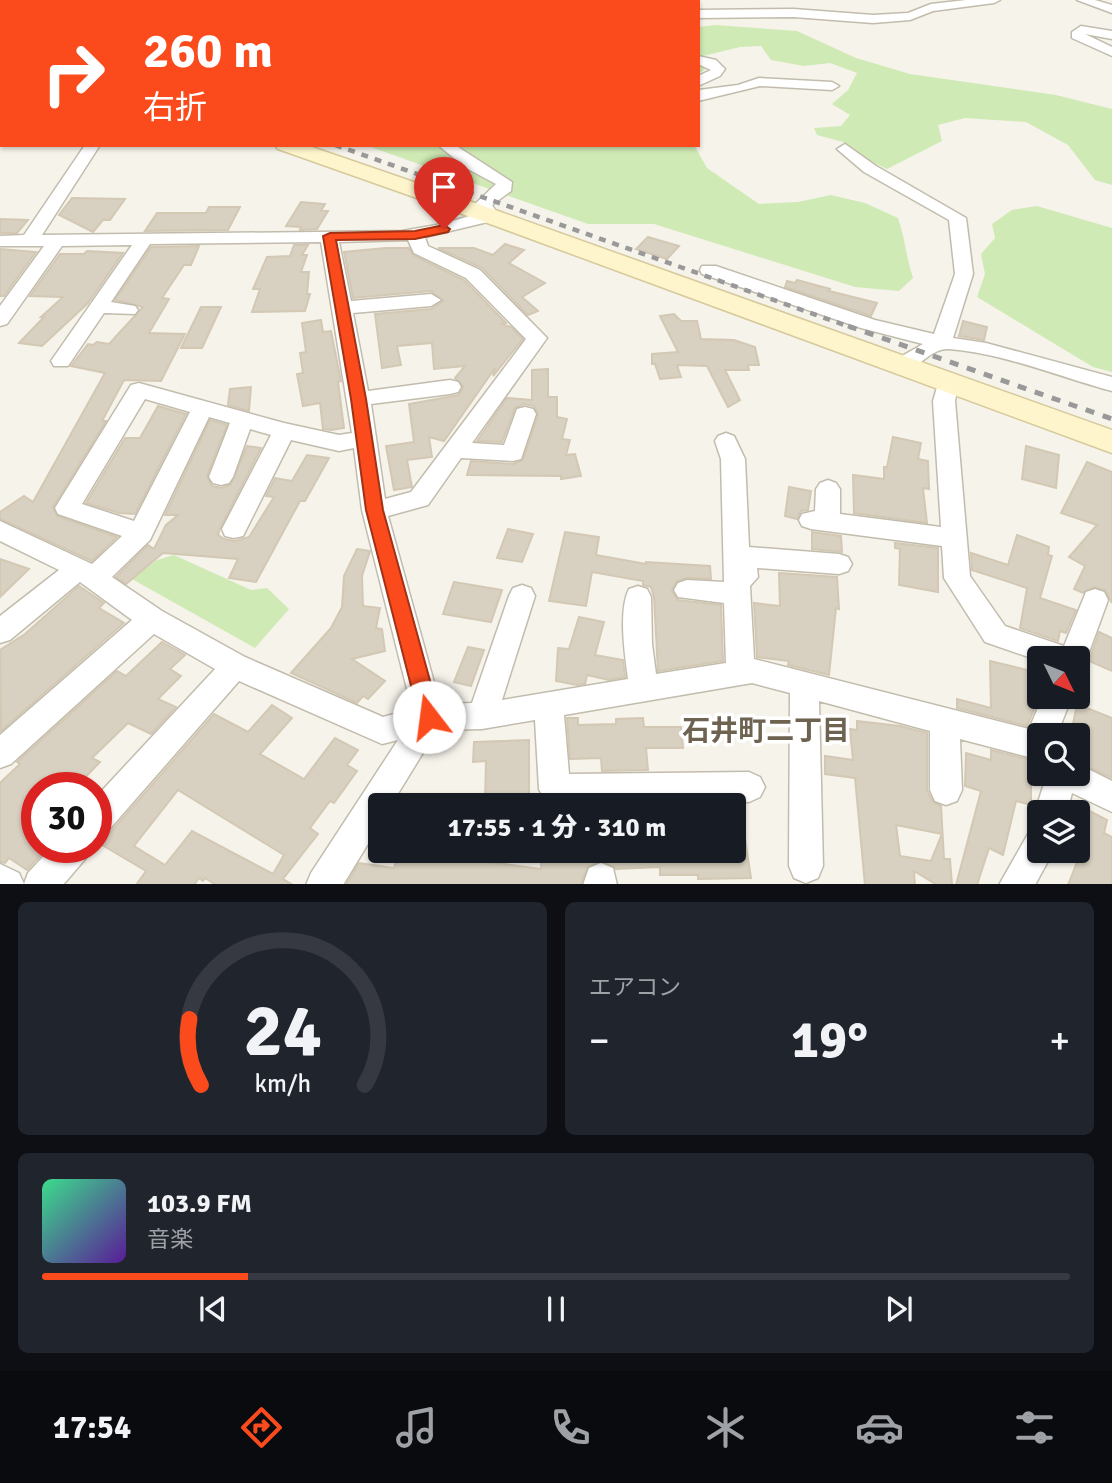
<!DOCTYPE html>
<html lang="ja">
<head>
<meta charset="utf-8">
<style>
  body { margin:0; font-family:Signika,"Noto Sans JP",sans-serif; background:#20242c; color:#f1f3f6; height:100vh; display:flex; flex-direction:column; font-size:26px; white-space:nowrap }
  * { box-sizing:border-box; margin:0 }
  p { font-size:23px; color:#9ea1a6 }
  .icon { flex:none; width:38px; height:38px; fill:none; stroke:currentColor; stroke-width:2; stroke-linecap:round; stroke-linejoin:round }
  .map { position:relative; height:884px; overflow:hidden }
  .sheet { display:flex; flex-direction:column; gap:18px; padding:18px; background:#0d0f14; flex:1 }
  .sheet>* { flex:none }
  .hud { position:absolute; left:0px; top:0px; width:700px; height:147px; box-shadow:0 2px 5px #0004; background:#fb4b1d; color:#fff; overflow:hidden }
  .needle { width:46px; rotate:133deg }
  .controls { position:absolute; left:1027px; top:646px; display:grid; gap:14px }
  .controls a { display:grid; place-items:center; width:63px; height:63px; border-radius:7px; background:#171b24; box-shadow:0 2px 5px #0004; font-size:35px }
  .speed { position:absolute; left:21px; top:772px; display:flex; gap:14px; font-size:35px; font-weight:700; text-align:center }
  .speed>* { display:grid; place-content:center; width:91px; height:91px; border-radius:50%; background:#171b24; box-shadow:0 2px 5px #0004; line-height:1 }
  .speed .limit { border:10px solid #d22; background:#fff; color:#111 }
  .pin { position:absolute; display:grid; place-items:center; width:60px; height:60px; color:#fff; margin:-72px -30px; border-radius:50% 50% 50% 0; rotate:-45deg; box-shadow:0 0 7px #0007 }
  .pin .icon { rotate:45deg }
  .me { position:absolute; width:77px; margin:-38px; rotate:345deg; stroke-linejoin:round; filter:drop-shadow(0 0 5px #0008) }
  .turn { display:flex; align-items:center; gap:24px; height:147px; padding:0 28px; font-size:32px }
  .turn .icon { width:91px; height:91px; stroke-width:2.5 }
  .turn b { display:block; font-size:49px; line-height:60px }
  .big { font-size:52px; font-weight:800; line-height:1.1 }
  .sheet .card { flex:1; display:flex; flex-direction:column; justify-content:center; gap:10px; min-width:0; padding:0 24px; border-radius:10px; background:#20242c }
  .sheet .dial { align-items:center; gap:0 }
  .dial svg { height:182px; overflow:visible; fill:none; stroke:#363941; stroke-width:7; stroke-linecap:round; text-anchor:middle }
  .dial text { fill:#f1f3f6; stroke:none }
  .song { display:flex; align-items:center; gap:21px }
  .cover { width:84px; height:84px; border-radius:10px; background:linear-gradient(135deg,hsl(150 70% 55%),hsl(270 70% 35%)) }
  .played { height:7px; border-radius:4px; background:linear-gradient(90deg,#fb4b1d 20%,#363941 20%) }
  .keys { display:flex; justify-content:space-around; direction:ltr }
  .heat { display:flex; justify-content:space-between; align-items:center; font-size:38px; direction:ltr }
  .sheet .tiles { flex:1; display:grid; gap:18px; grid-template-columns:1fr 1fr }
  .card:last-child { grid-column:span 2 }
  .trip { position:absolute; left:368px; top:793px; width:378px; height:70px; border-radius:7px; background:#171b24; box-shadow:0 2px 5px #0004; font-weight:800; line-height:70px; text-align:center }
  .tabs { display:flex; height:112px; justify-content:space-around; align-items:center; background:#090b0e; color:#9ea1a6 }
  .tabs .icon { width:49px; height:49px }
  .tabs .on { color:#fb4b1d }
  .tabs b { font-size:32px; color:#f1f3f6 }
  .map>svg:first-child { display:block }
  .green { fill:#cfeab4 }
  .building { fill:#d8d0c0; stroke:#d3c8b3; stroke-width:2; fill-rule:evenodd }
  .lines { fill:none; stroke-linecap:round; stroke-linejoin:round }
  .street-casing { stroke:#c2bcad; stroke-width:3 }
  .secondary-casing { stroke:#d6c99b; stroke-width:3 }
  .street { fill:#fff; fill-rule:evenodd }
  .secondary { fill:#fff5cc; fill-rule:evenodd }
  .rail-far1 { stroke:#999; stroke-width:4.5; stroke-dasharray:7 7; stroke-linecap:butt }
  .rail { stroke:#999; stroke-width:5; stroke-dasharray:9 9; stroke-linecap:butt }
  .route { fill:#fb4b1d; stroke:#a33113; stroke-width:2 }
  .labels { text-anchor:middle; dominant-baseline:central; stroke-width:7; stroke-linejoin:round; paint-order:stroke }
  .near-neighbourhood-label { font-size:28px; font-weight:bold; fill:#6d6350; stroke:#fff }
</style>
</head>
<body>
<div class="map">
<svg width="1112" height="885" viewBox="0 0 1112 885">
  <rect width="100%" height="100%" fill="#f6f3eb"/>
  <g class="green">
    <polygon points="22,0 513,0 529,2 13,2"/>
    <polygon points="715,25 797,31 856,58 910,74 1056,95 1112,109 1112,185 1095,180 1068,145 1026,122 965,118 938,125 942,141 887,169 864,158 843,142 817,135 814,128 841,126 850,115 832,104 848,90 857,73 830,63 804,66 771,60 761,46 740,47 699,57 706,68 698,74 698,27"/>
    <path d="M365,145H694L707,168L759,204L798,202L831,195L865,203L898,218C905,238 906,257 913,278L899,291L855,287L654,224H588Z"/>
    <polygon points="1037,206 1112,228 1112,372 1093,367 977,297 985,274 981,254 995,238 992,224 1012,210"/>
    <polygon points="174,555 251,590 267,588 289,609 255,648 132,579 157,560"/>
  </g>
  <g class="building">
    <polygon points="72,198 125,199 110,220 103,220 93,232 59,215"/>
    <polygon points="301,202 325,204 321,211 328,211 317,229 300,230 301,227 286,226"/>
    <polygon points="209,207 240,207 228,230 145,231 157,213 206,213"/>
    <polygon points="0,219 28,220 17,233 0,233"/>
    <polygon points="648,237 679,246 667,259 636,249"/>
    <polygon points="505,244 524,250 509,263 545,283 522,297 538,311 528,315 482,268 438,248 474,248 493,255"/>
    <polygon points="294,245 308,245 302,255 307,255 301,272 309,272 307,294 310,294 305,311 252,312 260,289 253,289 267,257 290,256"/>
    <polygon points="199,246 191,265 184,265 162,298 169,299 149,333 185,334 161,381 124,380 102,421 106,421 53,507 57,516 117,537 92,561 0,519 0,512 24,496 33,502 105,373 71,366 88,344 93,345 97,342 109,344 143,307 115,300 151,247"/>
    <polygon points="386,248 409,248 413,255 464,280 506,323 501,324 511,327 523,339 493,376 495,368 444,441 429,437 432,457 407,460 412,487 394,490 386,446 414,442 409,404 459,395 463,386 455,378 465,366 434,369 432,343 397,346 401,365 382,368 375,314 431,309 443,301 431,291 353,298 344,252"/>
    <polygon points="0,249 36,252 4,296 0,296"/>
    <polygon points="87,251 123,253 88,303 42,346 19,343 44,317 41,317 63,297 30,296 60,254 84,254"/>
    <polygon points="797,280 830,289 829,291 877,303 871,316 785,287 787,281 795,283"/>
    <polygon points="201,307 221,307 202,348 181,348"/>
    <polygon points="674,314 681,321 697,321 701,339 734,340 755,347 759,365 748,365 749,370 725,370 740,400 728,407 707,366 677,365 681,377 660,379 655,364 652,364 652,354 678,352 660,316"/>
    <polygon points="321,320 323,332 331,331 341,381 338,382 344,428 331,430 323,429 320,403 303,406 297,374 303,373 300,353 306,352 302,323"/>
    <polygon points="963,321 987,327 984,340 959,336"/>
    <polygon points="548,369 548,397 557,397 557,417 567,419 562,439 570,440 566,455 575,454 581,476 561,479 561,476 467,475 471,461 513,464 523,460 538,415 534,406 524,404 515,408 502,442 477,441 507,398 532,400 532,370"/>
    <polygon points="251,387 249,411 228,405 230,389"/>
    <polygon points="158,406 186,414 135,514 119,513 86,503 125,438 140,438"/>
    <polygon points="210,420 227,425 207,476 212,486 222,488 231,484 247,446 261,448 220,528 218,535 224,539 235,541 249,537 274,497 266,496 275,478 292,481 307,455 329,458 305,501 300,501 256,582 229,578 238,559 163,553 126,584 116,577 148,545 154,549 166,525 178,515 165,515"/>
    <polygon points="893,437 921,443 918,459 928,461 929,489 923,488 927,523 854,513 853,475 884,479 884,467 887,467"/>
    <polygon points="1026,446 1059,455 1056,488 1022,479"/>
    <polygon points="1087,462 1112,472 1112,603 1105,590 1094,587 1083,593 1074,589 1085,566 1069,557 1097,525 1061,513"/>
    <polygon points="789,487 811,491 808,510 801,511 797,519 785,516"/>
    <polygon points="508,529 533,534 522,562 497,558"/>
    <polygon points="565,532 599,537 596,555 646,564 646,562 710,566 711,579 686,578 676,582 672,591 678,600 721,605 723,661 658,671 654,597 651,587 643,585 643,581 592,572 586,606 549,601"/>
    <polygon points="812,532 841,536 842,552 812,549"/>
    <polygon points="1017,535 1049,547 1048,555 1052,556 1040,598 1076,610 1066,633 1060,631 1058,641 1020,628 1027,588 972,570 971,553 1008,565"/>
    <polygon points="895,543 938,548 938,592 899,585 900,549 895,548"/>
    <polygon points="357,549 370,551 362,576 363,606 380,608 376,628 382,629 385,651 352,659 385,681 368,699 363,696 357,703 291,673 331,628 342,607 344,576"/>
    <polygon points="0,559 29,569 0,597"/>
    <polygon points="779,573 837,577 839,609 836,608 829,675 788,665 789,661 757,657 754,603 780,606"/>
    <polygon points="454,582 502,590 491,622 443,614"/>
    <polygon points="79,586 104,603 99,608 124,623 1,731 0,650 25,634"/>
    <polygon points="579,617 604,622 595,655 623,660 625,677 609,680 587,675 585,684 577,685 556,681 558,648 569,649"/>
    <polygon points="1099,632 1112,638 1112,671 1089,661"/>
    <polygon points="162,642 185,655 170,669 181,676 158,699 176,707 151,734 128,723 92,758 100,762 75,788 37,788 37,847 48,847 27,870 9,858 5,863 0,862 0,783 20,764 17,762 117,671 126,676"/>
    <polygon points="468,647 484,650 471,686 454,682"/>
    <polygon points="990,661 1031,671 1036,705 1027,726 957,708 957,699 991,708"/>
    <polygon points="1077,704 1112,718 1112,778 1078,762 1078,735 1060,735 1062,730 1071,734"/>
    <path d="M272,705L292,718L260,754L304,779L335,738L358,750L347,765L357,771L334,803L330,801L310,828L318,834L283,879L293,885H216L205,878L203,881L199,878L194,885H136L146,871L97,842L109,834L214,714L248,732ZM178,790L284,855L273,874L192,831L165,865L134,846Z"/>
    <polygon points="567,718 578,718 578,725 616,724 616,719 643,718 644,727 681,727 683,748 646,748 648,770 602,771 601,758 570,759"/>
    <path d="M857,721L900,726L927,733V790L933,802L941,806L944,859H950L952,885H937L914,871L915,885H865L855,778L825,774V756L853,760L850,729L857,730ZM896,825L942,834L931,861L900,856Z"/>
    <polygon points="529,740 529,800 485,801 486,761 473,762 474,742"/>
    <polygon points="991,750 1031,760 1031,805 1016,801 1003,855 989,848 977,885 956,885 981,791 965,786 966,753 991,760"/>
    <polygon points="1078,805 1107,820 1104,833 1112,837 1112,885 1068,885 1085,842 1078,838"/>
    <polygon points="733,819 742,819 751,878 698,879 698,875 660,875 660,867 616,869 600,861 587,867 581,885 346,885 359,863 394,868 399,850 541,869 542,850 733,850"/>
  </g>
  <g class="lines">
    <defs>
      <g id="street">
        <polygon points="581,0 598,0 600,2 582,2"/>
        <polygon points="966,0 1000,0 994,3 933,11 910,20 873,23 794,17 698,18 698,10 794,9 873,15 908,13 931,4"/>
        <polygon points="1077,0 1095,0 1112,5 1112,13"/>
        <polygon points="1081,26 1112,31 1112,39 1085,34 1112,47 1112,56 1072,38 1072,32"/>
        <rect x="0" y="36" width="2" height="8"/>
        <polygon points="698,56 716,60 725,69 720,76 698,86 698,76 711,70 698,64"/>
        <polygon points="759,78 832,82 839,86 832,90 760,86 698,101 699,90 738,85"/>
        <rect x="0" y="124" width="2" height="8"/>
        <path d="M845,144L876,166L966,218L973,274L953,338L986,343L1112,377V391C1059,377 1004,353 948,349C929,348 916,375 895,370L892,365L895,360L923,344L861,328L702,274L700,270L702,266H716L875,320L934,334L955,274L949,220L864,172L837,149Z"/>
        <path d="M85,145H100L42,235L402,231L442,224L480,213L475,204L496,184L466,168L438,145H455L512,182L511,191L492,205L499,216L496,220L425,237L428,246L480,270L547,338L472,443L504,445L517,409L525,407L533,409L536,414L521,459L513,461L461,458L428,505L388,516L440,704L472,703L509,596L513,588L522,585L531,588L535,596L502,700L628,679C625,655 618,611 629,589L638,586L647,589L651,597L652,644L656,674L726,663L724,603L678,597L674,590L678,583L687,580L724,582L721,459L715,441L718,436L726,433L734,436L745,459L749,547L839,554L848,557L852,564L848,571L839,574L757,568L758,577L750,586L754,659L1029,729L1043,696H1072L1057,735H1040V760L960,739L962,790L957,801L946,805L935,801L930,790V731L819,701L823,866L818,878L806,883L794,878L789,866L790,693L752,683L564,715L569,774L749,772L760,777L765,787L760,797L749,802L555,804L544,799L539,789L535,720L482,729L437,730L391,805H380V824L343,885H306L311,873L398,740L382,744L239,681L107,832L96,837V797L215,669L154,634L11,764L0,768V735L132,620L80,582L10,640L0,643V616L59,570L0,541V521L92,564L122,536L58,514L55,508L131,385L139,383L284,423L339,435L352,433L321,242L150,244L111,302L135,306L138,310L135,314L104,313L68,366H54L51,361L132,245L62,246L7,324L0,326V306L44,246H0V236L24,235ZM408,240L414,253L466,278L526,339L411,492L385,499L371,404L450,394L458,392L461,387L458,382L450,380L368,391L353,313L431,306L441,300L431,294L351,301L339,242ZM145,399L190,412L134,521L82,504ZM209,417L230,423L209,477L213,483L221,485L229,483L233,477L250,429L271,435L222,529L225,536L234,538L243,536L291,440L339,451L354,448L362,510L412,709L383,717L245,657L162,611L112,577L150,540Z"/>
        <polygon points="948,375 956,377 959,382 955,401 970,576 1005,626 1064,646 1086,592 1095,589 1104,592 1108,600 1084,666 1078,668 1078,658 1040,658 1040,661 985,642 944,578 942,546 811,529 802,526 799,520 802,514 815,511 816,489 820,483 828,480 836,483 840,489 840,514 941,527 933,401 940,377"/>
        <polygon points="1078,764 1112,781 1112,812 1072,793 1067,812 1040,812 1040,822 1035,812 1047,774 1078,774"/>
        <polygon points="1040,829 1040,850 1054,850 1035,885 999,885 1028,834"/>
        <polygon points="52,847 90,847 86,858 63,885 0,885 0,864 19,873 24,884 28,873"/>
        <polygon points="601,863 613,868 617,885 583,885 589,868"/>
      </g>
      <g id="secondary">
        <rect x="0" y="46" width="2" height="11"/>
        <polygon points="275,145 306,145 498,211 1112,430 1112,453 482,221 278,149"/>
      </g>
    </defs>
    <use href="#street" class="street-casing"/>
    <use href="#secondary" class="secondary-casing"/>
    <use href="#street" class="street"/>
    <use href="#secondary" class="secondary"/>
    <polyline class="rail-far1" points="335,145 853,328"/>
    <polyline class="rail" points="848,326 1112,419"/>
  </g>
  <polygon class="route" points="444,225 450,229 448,232 415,239 336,240 366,399 383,510 440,717 437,724 429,726 422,724 419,717 366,510 351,399 323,236 330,233 415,231"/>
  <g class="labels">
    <g class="near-neighbourhood-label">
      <text x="766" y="731">石井町二丁目</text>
    </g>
  </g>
</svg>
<div class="controls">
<a><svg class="needle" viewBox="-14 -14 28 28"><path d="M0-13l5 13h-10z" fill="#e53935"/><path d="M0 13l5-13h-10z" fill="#9ea1a6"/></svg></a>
<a><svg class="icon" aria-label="search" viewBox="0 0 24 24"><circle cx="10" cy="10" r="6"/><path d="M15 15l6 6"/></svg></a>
<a><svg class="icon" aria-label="layers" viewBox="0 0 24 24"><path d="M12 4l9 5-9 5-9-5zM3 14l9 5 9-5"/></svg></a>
</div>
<div class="speed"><div class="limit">30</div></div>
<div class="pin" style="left:444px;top:229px;background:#d93025"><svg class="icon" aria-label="arrive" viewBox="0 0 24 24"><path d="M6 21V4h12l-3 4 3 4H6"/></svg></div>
<svg class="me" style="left:429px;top:717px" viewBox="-20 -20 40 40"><circle r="19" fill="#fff"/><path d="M0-13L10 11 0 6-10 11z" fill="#fb4b1d"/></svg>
<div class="trip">17:55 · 1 分 · 310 m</div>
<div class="hud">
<div class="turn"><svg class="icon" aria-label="right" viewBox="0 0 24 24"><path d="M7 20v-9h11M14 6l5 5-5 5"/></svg><div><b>260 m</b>右折</div></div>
</div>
</div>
<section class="sheet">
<div class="tiles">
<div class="card dial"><svg viewBox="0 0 100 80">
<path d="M14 69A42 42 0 1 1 86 69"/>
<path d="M14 69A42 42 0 0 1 9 40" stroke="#fb4b1d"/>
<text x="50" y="56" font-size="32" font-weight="700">24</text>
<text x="50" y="72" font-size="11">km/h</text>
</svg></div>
<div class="card"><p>エアコン</p>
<div class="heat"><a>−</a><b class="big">19°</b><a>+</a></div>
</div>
<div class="card">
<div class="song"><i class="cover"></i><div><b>103.9 FM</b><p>音楽</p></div></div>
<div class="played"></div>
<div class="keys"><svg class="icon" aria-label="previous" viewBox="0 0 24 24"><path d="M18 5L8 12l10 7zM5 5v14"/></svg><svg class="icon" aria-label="pause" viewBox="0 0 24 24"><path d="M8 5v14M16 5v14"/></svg><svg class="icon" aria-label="next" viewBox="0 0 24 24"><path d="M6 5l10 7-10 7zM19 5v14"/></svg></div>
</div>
</div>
</section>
<nav class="tabs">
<b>17:54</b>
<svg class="icon on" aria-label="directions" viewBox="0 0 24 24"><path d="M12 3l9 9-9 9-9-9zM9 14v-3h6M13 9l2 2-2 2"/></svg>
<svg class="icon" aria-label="music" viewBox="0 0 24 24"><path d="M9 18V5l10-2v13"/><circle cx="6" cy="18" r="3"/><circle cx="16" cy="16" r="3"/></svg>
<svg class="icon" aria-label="phone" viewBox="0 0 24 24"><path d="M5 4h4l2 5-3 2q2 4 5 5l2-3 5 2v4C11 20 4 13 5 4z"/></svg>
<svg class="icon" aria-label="climate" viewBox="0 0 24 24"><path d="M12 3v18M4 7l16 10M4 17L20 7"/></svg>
<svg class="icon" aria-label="car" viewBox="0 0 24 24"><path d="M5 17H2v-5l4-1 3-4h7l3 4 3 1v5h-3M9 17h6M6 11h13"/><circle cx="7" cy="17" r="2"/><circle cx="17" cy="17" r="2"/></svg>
<svg class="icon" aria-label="filters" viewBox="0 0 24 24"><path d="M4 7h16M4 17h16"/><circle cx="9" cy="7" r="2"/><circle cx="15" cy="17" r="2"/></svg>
</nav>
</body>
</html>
